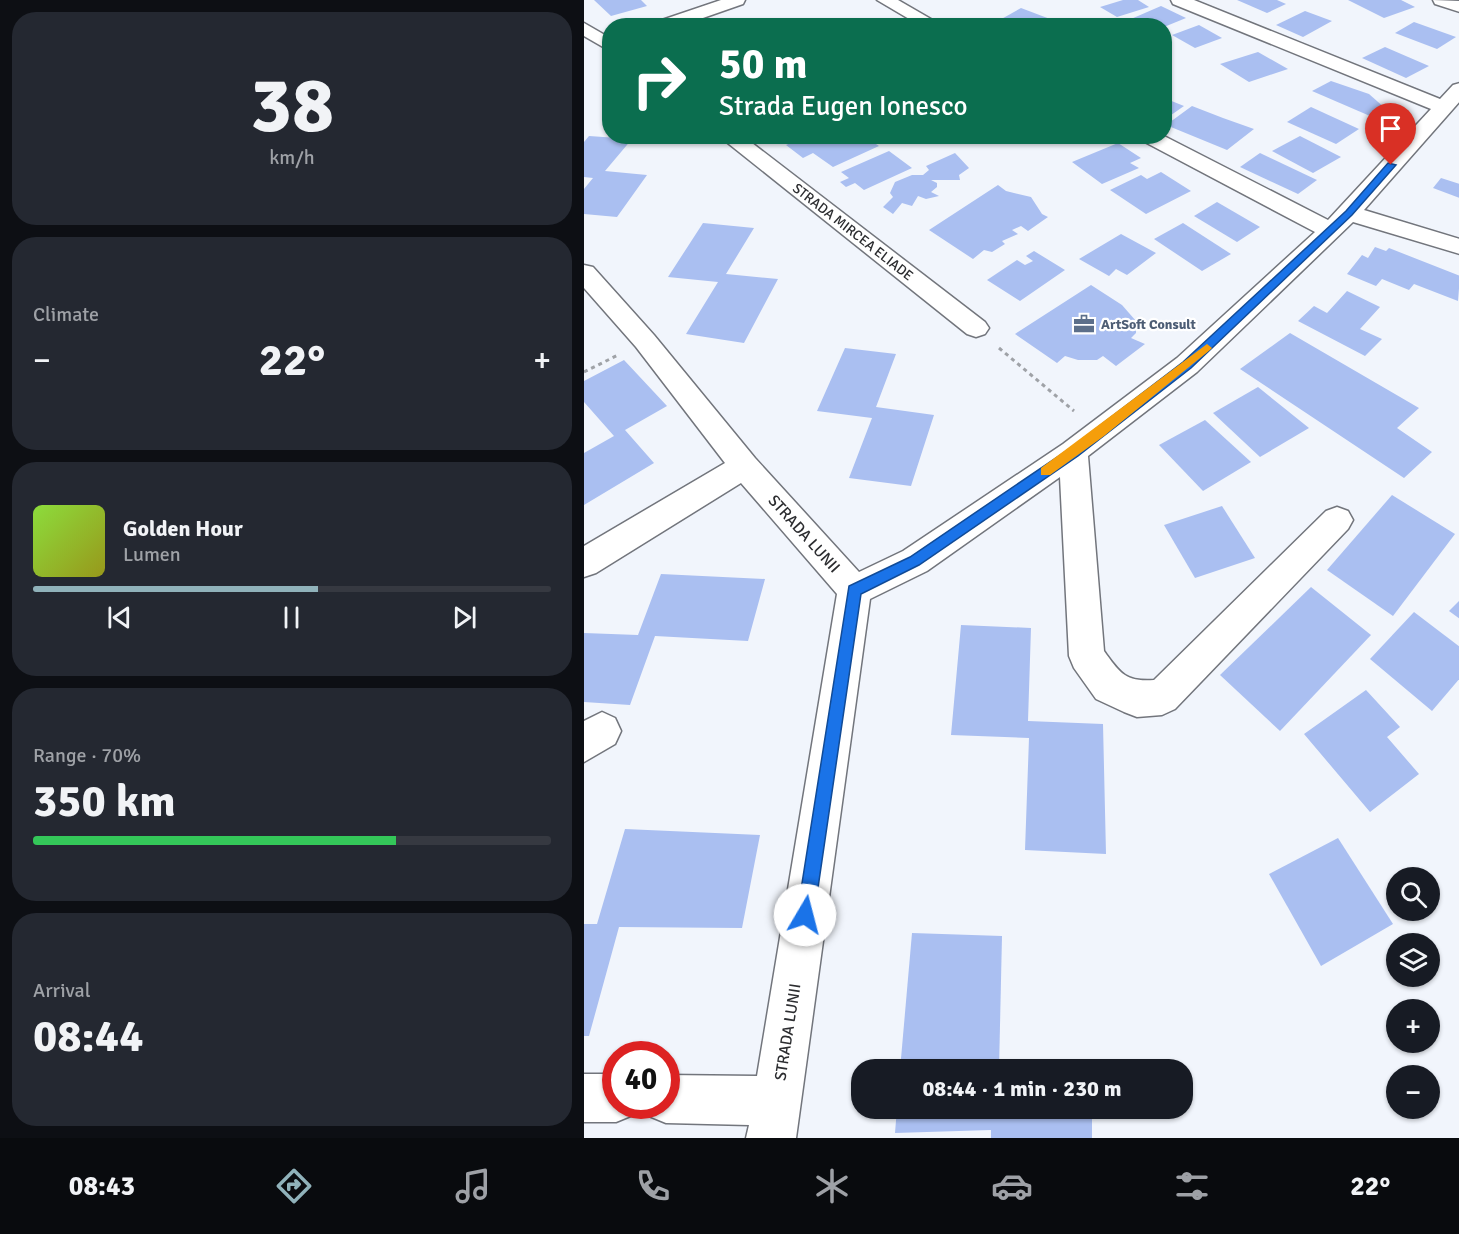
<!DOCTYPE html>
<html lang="en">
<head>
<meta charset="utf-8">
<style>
  body { margin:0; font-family:Signika,sans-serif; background:#242831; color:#f1f3f6; height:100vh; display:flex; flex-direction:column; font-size:22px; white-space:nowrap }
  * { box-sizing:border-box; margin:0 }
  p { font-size:20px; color:#9ea1a6 }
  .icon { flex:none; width:33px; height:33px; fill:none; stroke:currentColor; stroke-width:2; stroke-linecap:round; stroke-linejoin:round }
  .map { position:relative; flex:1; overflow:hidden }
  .side { display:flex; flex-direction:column; gap:12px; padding:12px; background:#0d0f14; width:584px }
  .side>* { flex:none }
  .hud { position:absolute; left:18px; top:18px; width:570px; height:126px; border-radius:24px; box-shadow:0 2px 4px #0004; background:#0b6e4f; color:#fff; overflow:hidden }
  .buttons { position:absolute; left:802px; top:867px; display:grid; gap:12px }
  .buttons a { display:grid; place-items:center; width:54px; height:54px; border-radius:50%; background:#171b24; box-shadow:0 2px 4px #0004; font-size:30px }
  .speed { position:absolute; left:18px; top:1041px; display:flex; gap:12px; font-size:30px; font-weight:700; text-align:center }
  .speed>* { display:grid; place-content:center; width:78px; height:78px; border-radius:50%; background:#171b24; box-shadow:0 2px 4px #0004; line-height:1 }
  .speed .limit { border:9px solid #d22; background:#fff; color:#111 }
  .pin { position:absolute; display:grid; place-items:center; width:51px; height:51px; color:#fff; margin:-62px -26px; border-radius:50% 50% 50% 0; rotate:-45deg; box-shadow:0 0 6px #0007 }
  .pin .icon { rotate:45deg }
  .me { position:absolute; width:66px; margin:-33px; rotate:8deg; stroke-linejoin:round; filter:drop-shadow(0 0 4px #0008) }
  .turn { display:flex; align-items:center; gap:21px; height:126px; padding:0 18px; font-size:27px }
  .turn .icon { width:78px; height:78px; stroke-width:2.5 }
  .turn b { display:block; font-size:42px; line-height:51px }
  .big { font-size:45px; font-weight:700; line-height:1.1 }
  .side .card { flex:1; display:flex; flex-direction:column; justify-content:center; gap:9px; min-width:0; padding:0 21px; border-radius:24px; background:#242831 }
  .side .dial { align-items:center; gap:0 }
  .dial b { font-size:78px; line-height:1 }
  .song { display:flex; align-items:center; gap:18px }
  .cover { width:72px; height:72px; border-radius:9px; background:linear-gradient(135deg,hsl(90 70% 55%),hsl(60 70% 35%)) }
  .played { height:6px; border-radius:3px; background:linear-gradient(90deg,#90b2ba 55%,#363941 55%) }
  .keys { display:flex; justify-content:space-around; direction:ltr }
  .heat { display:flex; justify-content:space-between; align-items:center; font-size:33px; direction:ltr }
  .charge { height:9px; border-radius:4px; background:linear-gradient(90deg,#34c759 70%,#363941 0) }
  .trip { position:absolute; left:267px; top:1059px; width:342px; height:60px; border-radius:24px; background:#171b24; box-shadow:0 2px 4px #0004; font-weight:700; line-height:60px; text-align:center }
  .menu { display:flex; height:96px; justify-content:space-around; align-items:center; background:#090b0e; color:#9ea1a6 }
  .menu .icon { width:42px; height:42px }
  .menu .selected { color:#90b2ba }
  .menu b { font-size:27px; color:#f1f3f6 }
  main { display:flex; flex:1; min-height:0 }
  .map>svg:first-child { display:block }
  .building { fill:#aabff1 }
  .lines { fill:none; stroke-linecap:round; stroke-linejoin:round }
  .minor-casing { stroke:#72757c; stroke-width:3 }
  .path { stroke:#9fa2a7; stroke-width:3; stroke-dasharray:4 4; stroke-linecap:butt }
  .minor { fill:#fff; fill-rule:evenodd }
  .route { fill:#1a73e8; stroke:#114b97; stroke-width:1.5 }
  .slow { fill:#f59e0b }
  .labels { text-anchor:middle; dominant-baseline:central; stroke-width:4.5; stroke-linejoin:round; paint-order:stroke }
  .far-street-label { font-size:14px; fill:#2c2d30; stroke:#fff }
  .far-service-label { font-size:14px; font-weight:bold; fill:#4e5e75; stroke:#fff; text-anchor:start }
  .street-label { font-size:16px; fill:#2c2d30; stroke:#fff }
</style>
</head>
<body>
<main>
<section class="side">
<div class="card dial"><b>38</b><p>km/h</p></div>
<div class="card"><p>Climate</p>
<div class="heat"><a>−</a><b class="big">22°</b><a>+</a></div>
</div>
<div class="card">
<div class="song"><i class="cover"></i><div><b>Golden Hour</b><p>Lumen</p></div></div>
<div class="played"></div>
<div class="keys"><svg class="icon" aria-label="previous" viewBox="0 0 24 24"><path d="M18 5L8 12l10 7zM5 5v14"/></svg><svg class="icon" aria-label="pause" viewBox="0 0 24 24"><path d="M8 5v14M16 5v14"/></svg><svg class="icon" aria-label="next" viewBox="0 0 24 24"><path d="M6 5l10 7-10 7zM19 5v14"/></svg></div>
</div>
<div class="card"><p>Range · 70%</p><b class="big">350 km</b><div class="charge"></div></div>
<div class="card"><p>Arrival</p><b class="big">08:44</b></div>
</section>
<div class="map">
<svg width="876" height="1138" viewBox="0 0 876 1138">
  <rect width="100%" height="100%" fill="#f1f5fc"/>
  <g class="building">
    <polygon points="10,0 57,0 63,6 27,16"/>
    <polygon points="554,0 565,7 533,17 516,7 539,0"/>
    <polygon points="653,0 693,0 702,4 683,13"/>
    <polygon points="764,0 817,0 831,7 800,18"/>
    <polygon points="577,6 602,18 580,27 561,26 547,19"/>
    <polygon points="437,8 466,19 454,26 405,26"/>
    <polygon points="721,11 748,21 719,37 692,25"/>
    <polygon points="132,18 143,26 112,26 112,25"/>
    <polygon points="830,22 872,37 853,49 811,33"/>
    <polygon points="615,25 638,38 611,48 588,35"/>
    <polygon points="801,47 845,66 822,78 778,58"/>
    <polygon points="674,52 704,69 665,82 636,64"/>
    <polygon points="747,81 785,94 802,109 786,116 728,91"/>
    <polygon points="580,98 600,106 580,120"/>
    <polygon points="608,106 639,118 670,129 643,150 582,125"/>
    <polygon points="727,107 775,129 752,144 703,122"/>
    <polygon points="5,136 48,139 21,171 63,175 33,217 0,214 0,189 9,178 0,177 0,142"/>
    <polygon points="222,136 280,136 295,146 249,167 229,153 219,158 202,145"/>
    <polygon points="716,136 757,157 729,173 688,151"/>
    <polygon points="534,143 557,158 546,163 555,168 518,184 488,162"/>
    <polygon points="305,151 328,168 280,190 271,183 262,187 256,182 265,178 257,172"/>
    <polygon points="371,153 385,168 375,175 376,180 347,180 353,183 353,187 347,192 355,196 342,199 334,196 328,206 318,203 309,214 299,207 309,197 306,193 311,182 328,175 339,175 345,170 342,166"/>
    <polygon points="676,153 733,180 714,194 656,167"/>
    <polygon points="577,172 607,191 562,214 526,190 557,175 563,179"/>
    <polygon points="857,178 876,184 876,198 849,188"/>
    <polygon points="414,185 422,191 447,197 458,214 464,217 444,231 437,226 428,230 434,234 418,241 421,244 408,252 400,250 389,259 345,230"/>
    <polygon points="633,202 676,227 653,242 610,216"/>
    <polygon points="119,223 170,228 142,274 194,279 160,343 102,334 134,282 84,277"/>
    <polygon points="599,223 647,254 618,271 570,239"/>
    <polygon points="537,234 572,253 543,275 532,269 525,276 495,259"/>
    <polygon points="791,247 802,251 805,248 876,276 874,301 830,284 825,290 798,279 792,286 763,274 778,255 784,258"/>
    <polygon points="450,251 481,270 436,301 403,280 433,260 441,265 449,261 442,256"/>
    <polygon points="507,285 538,305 552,321 552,333 547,338 561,344 532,366 519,356 513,360 494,360 481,356 473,363 431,334"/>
    <polygon points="763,291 796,307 776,329 798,339 781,356 714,321 730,306 743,313"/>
    <polygon points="706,333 835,408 813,428 848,452 820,478 656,369"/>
    <polygon points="261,348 312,354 292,407 350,415 327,486 265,478 288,418 233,411"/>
    <polygon points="40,360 83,406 41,430 70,463 0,505 0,453 30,436 0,402 0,381"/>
    <polygon points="674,387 725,428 676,457 629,413"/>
    <polygon points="621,420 667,462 619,491 575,445"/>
    <polygon points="808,495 871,534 809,616 743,570"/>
    <polygon points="638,506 671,558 611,578 580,525"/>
    <polygon points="77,574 181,579 164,641 71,636 46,705 0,702 0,633 54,635"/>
    <polygon points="727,587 787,635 696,731 636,675"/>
    <polygon points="876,600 876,619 865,611"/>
    <polygon points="830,612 876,647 876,678 848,711 786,659"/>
    <polygon points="377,625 447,628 444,721 519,724 522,854 441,850 445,738 367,735"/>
    <polygon points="782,690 816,727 803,737 835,774 786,812 720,734"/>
    <polygon points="41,829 176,835 158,928 35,927 5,1036 0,1036 0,924 13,924"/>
    <polygon points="754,838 809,924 737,966 685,874"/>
    <polygon points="328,933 418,936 415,1070 316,1070"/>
    <polygon points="313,1108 508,1108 508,1138 407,1138 407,1130 311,1133"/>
  </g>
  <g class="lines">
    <defs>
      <g id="minor">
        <polygon points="137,0 161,0 159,4 96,26 70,26 72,22"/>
        <polygon points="293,0 314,0 359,26 337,26"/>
        <path d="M587,0H610L856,99L869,85L876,83V101L780,210L876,239V254L769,222L613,372L504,456L520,651C536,673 541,682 570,680L742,511L753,507L764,511L769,520L764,529L591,709L578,715L553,717L540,712L512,699L490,668L485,656L476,477L343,571L286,599L212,1138H162L165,1125L82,1123L65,1116L61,1106H82V1075L173,1076L253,594L157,483L12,573L0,577V546L141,463L52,347L0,288V265L9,267L70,335L171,458L275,572L319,551L479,444L593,358L731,232L557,140L554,136H580L744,220L847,109L589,4Z"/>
        <polygon points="849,0 876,1 876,12 851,4"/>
        <polygon points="0,23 26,38 26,51 0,36"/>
        <polygon points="135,136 159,136 401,322 405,328 401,334 392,337 383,334"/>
        <polygon points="18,712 31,718 37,731 31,744 0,762 0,721"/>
        <polygon points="0,1074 32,1074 32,1106 53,1106 49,1115 32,1122 0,1122"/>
      </g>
    </defs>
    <use href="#minor" class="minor-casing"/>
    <g class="path">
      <polyline points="415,348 490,411"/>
      <polyline points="0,372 34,355"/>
    </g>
    <use href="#minor" class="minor"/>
  </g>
  <polygon class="route" points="804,163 812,165 768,215 607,368 494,456 335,565 277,594 230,915 228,922 221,924 215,922 213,915 265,586 326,557 485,449 599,362 762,211"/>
  <polygon class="slow" points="623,344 628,348 626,350 520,436 466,475 457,475 457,468"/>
  <defs>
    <symbol id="office-bare" viewBox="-9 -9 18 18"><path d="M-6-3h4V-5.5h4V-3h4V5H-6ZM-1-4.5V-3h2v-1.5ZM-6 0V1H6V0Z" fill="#5c6f8a" stroke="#fff" stroke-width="2.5" paint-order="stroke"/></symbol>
  </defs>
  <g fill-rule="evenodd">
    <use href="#office-bare" x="485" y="309" width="30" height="30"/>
  </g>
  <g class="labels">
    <g class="far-street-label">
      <text transform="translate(269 232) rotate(38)">STRADA MIRCEA ELIADE</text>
    </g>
    <g class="far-service-label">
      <text x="517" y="324">ArtSoft Consult</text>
    </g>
    <g class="street-label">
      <text transform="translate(220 534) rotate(48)">STRADA LUNII</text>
      <text transform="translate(204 1032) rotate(-81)">STRADA LUNII</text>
    </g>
  </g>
</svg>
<div class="buttons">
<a><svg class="icon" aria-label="search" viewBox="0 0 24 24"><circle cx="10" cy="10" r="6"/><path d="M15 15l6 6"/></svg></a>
<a><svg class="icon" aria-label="layers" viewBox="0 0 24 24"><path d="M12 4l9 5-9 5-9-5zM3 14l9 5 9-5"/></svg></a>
<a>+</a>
<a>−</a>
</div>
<div class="speed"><div class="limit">40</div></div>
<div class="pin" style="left:807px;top:165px;background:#d93025"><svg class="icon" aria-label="arrive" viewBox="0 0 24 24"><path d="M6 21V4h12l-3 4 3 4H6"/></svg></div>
<svg class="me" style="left:221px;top:915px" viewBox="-20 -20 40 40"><circle r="19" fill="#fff"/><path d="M0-13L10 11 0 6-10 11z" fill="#1a73e8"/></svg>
<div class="trip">08:44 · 1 min · 230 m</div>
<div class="hud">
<div class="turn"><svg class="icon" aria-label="right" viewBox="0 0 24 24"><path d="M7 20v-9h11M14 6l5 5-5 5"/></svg><div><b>50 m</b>Strada Eugen Ionesco</div></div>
</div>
</div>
</main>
<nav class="menu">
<b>08:43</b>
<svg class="icon selected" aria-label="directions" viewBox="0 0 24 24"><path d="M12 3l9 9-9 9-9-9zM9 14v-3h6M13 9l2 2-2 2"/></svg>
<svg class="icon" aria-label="music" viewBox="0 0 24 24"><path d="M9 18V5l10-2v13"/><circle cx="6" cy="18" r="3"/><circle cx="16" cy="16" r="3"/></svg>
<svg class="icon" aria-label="phone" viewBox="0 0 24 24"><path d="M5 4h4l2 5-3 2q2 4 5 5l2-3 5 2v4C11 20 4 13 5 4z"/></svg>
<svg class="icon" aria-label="climate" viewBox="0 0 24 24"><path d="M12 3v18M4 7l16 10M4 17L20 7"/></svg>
<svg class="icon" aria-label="car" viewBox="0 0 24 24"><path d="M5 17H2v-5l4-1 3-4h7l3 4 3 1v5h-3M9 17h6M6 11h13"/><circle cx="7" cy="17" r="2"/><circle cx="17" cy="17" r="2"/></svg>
<svg class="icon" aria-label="filters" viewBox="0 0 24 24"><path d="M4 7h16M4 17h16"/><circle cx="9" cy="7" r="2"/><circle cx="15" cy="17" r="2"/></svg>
<b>22°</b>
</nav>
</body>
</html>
